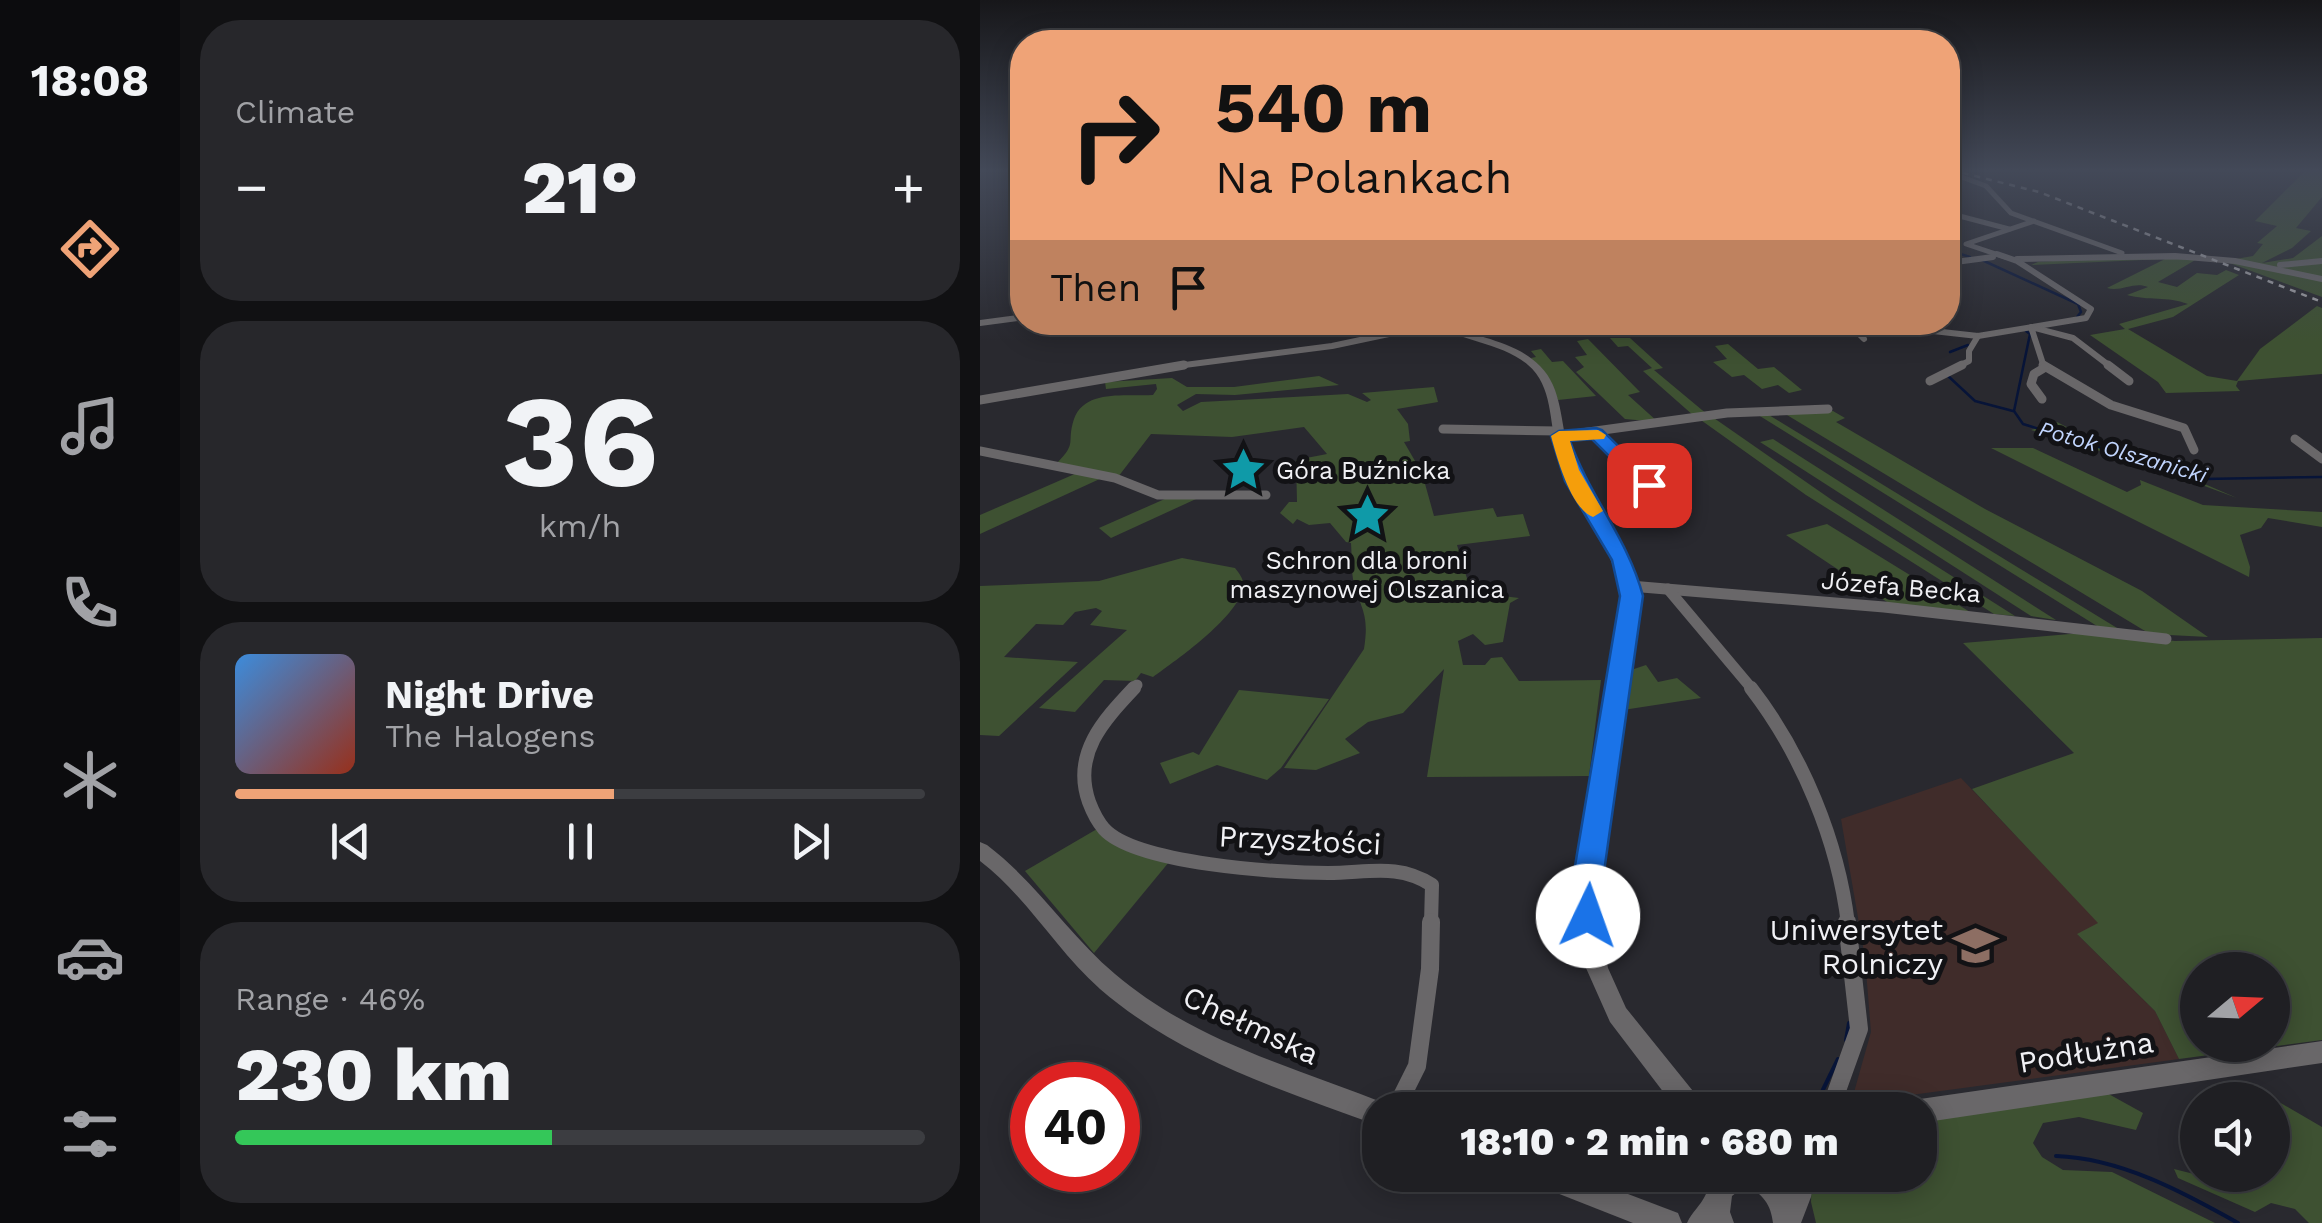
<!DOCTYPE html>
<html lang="en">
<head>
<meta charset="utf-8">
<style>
  body { margin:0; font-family:"Work Sans",sans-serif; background:#27272b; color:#f1f3f6; height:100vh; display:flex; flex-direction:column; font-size:38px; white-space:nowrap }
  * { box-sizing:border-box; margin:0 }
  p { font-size:32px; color:#a1a2a6 }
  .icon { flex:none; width:55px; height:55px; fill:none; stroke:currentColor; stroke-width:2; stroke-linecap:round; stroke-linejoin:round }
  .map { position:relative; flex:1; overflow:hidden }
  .panel { display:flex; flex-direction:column; gap:20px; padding:20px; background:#111113; width:800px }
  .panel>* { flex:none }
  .guide { position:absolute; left:30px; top:30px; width:950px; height:305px; border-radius:40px; box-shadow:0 5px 25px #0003,0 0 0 2px #3c3d41; background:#efa377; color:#111; overflow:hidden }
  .needle { width:65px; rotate:71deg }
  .controls { position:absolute; left:1200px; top:952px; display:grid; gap:20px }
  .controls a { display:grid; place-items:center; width:110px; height:110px; border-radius:50%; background:#1f1f23; box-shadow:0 5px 25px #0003,0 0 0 2px #3c3d41; font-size:50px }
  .speed { position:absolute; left:30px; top:1062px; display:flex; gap:20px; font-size:50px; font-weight:700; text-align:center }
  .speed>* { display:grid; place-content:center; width:130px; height:130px; border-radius:50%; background:#1f1f23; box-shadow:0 5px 25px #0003,0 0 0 2px #3c3d41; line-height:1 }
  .speed .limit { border:15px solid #d22; background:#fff; color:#111 }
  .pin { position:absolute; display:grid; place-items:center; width:85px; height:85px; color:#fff; margin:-42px; border-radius:20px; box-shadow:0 5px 15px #0006 }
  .me { position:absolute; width:110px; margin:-55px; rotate:3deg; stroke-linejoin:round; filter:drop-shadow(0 0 8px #0008) }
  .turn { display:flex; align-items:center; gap:35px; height:210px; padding:0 40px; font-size:45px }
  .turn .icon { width:130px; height:130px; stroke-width:2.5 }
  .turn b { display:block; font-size:70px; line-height:85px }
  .then { display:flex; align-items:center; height:95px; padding:0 40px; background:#0003; gap:20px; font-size:38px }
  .big { font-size:75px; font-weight:800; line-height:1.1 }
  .panel .card { flex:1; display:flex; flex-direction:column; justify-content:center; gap:15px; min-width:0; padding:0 35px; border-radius:40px; background:#27272b }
  .panel .dial { align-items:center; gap:0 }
  .dial b { font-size:130px; line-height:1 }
  .song { display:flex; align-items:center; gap:30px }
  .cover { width:120px; height:120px; border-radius:15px; background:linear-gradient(135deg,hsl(210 70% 55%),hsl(10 70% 35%)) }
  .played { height:10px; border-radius:5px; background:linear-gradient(90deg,#efa377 55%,#3c3d41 55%) }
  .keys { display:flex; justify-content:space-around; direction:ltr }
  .heat { display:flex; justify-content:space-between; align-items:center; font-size:55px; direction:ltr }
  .charge { height:15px; border-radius:8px; background:linear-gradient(90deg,#34c759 46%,#3c3d41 0) }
  .trip { position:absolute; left:382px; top:1092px; width:575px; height:100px; border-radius:40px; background:#1f1f23; box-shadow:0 5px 25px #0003,0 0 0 2px #3c3d41; font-weight:800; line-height:100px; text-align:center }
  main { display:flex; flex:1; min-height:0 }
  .tab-bar { display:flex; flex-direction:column; width:180px; justify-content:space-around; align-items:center; background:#0c0c0e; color:#a1a2a6 }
  .tab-bar .icon { width:70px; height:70px }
  .tab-bar .active { color:#efa377 }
  .tab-bar b { font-size:45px; color:#f1f3f6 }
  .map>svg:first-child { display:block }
  .education { fill:#402c2a }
  .green { fill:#3e5132; fill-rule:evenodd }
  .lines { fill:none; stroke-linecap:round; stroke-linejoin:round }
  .stream-far1 { stroke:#071438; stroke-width:2.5 }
  .stream { stroke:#071438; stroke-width:4 }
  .minor-far5 { stroke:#696769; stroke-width:5 }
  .minor-far4 { stroke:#696769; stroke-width:6 }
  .minor-far3 { stroke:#696769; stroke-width:9 }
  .minor-far2 { stroke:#696769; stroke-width:11 }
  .minor-far1 { stroke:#696769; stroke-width:14 }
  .minor { stroke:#696769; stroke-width:18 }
  .tertiary { fill:#696769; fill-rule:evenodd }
  .rail { stroke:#a1a1a6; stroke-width:2.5; stroke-dasharray:6 6; stroke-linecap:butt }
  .route { fill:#1a73e8; stroke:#114b97; stroke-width:2.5 }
  .slow { fill:#f59e0b }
  .labels { text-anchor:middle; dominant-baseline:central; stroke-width:10; stroke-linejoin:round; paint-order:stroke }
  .far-water-label { font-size:22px; font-style:italic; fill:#c1d5fe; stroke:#121215 }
  .poi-label { font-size:25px; fill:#f0f0f4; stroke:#121215; text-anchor:start }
  .street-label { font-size:25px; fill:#f0f0f4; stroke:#121215 }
  .near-street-label { font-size:30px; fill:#f0f0f4; stroke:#121215 }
  .near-poi-label { font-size:30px; fill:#f0f0f4; stroke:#121215; text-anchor:end }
</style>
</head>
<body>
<main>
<nav class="tab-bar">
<b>18:08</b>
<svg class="icon active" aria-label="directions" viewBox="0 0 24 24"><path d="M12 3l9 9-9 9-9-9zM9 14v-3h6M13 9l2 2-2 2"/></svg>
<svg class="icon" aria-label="music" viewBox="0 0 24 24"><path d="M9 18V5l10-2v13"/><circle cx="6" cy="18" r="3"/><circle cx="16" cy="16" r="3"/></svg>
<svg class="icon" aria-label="phone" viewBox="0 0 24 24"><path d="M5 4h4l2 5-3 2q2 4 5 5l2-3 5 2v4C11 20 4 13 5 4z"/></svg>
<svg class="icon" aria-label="climate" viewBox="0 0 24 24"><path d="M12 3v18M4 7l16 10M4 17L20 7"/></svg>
<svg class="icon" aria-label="car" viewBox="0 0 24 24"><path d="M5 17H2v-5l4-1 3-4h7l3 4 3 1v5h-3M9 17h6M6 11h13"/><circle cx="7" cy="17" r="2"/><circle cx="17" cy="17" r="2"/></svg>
<svg class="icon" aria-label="filters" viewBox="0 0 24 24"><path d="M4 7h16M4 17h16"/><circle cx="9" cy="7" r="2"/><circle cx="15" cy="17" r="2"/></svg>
</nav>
<section class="panel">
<div class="card"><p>Climate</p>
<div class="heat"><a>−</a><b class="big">21°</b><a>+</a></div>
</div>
<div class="card dial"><b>36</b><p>km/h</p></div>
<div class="card">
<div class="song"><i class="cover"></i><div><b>Night Drive</b><p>The Halogens</p></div></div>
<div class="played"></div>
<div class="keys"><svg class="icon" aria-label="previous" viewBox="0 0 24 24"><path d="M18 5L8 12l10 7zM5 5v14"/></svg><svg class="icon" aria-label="pause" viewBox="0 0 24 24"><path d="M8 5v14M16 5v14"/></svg><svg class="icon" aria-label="next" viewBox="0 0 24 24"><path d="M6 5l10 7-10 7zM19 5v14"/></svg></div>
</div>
<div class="card"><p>Range · 46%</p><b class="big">230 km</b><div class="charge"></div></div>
</section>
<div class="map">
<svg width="1342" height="1223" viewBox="0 0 1342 1223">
  <rect width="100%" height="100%" fill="#29292f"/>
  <polygon class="education" points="981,778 1119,923 1098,935 1175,1011 1199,1059 871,1103 891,1032 885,958 861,819"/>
  <g class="green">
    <polygon points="1326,170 1342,170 1342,197 1316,228 1331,231 1312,248 1282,263 1313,258 1342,236 1342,276 1335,277 1342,280 1342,297 1244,261 1273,256 1283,244 1277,243 1297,226 1275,221"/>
    <path d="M1147,256L1217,259L1178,282L1197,287L1217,273L1237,275L1246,270L1259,275L1193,317L1148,329L1227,376L1257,381L1280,349L1337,306L1342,308V374L1258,381L1256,386L1260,391L1186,393L1178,382L1110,335L1145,329L1139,324L1208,304C1187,296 1169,301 1147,295L1168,287C1154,281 1142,292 1127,288L1185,259L1051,265L1058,262Z"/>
    <polygon points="630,338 650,338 683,368 674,370 728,415 714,416 663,371 672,368 648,346 638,347"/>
    <polygon points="608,339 660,392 648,395 678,422 645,419 596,372 604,367 595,357 607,355 597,341"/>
    <polygon points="748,344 778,369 794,367 822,390 809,393 798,385 782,389 764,375 752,377 733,362 747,359 735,346"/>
    <polygon points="561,349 572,362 583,361 616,396 578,400 570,380 551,358 556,357 551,351"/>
    <path d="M339,376L359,385L255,395L216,394L197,405L203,411L221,402L368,394L387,402L391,400L382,393L454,387L458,402L417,409L428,424L430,441L424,442L442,473L454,516L513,508L517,517L543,514L550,536L477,545L491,592L539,598L530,603L523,642L505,645L493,634L478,641L483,665H505L511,658L522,657L539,681L621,680L609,776L447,777L464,669L423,713L388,722L365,739L380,753L336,770L304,768L384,649C389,616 383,613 374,584C371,572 372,556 371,543L366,542L350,523L329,525L317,519L313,524L300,513L309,502H317L316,460L347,454L324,427L252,437L171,434L138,477L77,463C98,442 86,443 94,419C105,388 149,397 173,395L177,389L176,384L126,389L125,382L192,378L207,387H254Z"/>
    <polygon points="853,411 865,418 856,422 1005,509 1162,591 1228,637 1170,634 802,412"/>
    <polygon points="784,412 1142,631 1117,626 775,413"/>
    <polygon points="731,416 852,500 1035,616 1014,614 826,495 718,418"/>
    <polygon points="1077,422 1141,455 1220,477 1220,482 1257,498 1181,470 1051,430"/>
    <polygon points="793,439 1076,620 1051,616 780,442"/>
    <polygon points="1011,448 1053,448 1147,492 1161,485 1160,480 1223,505 1342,512 1342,527 1288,518 1281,528 1260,535 1270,567 1269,577"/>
    <polygon points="97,473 124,477 0,534 0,515"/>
    <polygon points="187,498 216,499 131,538 119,528"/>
    <polygon points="847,524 990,612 910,604 806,535"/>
    <path d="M202,558L255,568C260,574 265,581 263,589C255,619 198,659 173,677L161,673L155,681L124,680L95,712L59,708L147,630L110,625L122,611L116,608L95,612L83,625L56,624L24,657L98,662L19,736L0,735V586L119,581Z"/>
    <path d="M1113,632L1195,641L1342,638V1040L1199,1059L1175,1011L1097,934L1118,923L992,789L1094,753L983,643ZM1218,970H1292V1045H1218Z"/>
    <polygon points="666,665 678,682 697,678 721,698 643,710 651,670"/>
    <polygon points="259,690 349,699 301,768 287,780 237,765 190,784 180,763 213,752 219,755"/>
    <polygon points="117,829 189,862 114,953 45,871"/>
    <polygon points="1125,1092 1163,1113 1156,1130 1099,1117 1063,1123 1053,1143 1062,1157 1083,1170 1132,1172 1235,1223 836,1223 831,1202 832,1175 940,1175 940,1118"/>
    <polygon points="1292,1098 1342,1127 1342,1223 1329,1223 1315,1209 1291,1203 1275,1212 1198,1178 1194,1169 1218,1175 1292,1175 1292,1100 1270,1100"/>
  </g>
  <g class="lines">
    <g class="stream-far1">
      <polyline points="968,250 990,257"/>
      <polyline points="1002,260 1098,304 1101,312 1097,317"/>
      <polyline points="1046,331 1050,334 1034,411 1043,424 1224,479 1342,477"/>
      <polyline points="970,352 988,345"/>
      <polyline points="967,375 995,401 1033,411"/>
    </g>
    <g class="stream">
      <polyline points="866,1040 869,1023"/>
      <polyline points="864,1109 881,1106"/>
      <polyline points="833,1110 858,1059"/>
      <path d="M1076,1156C1140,1158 1203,1192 1258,1223"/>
    </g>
    <g class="minor-far5">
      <polyline points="968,172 1006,186 1031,213 1142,253"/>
      <polyline points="968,213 1029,229"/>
      <polyline points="1025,257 986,244 1054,221"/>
      <polyline points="1144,257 1207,257"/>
    </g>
    <g class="minor-far4">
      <polyline points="1037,259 1195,256 1255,261 1342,279"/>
      <polyline points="968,263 1013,257"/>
      <polyline points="1300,265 1342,261"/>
      <polyline points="867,322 884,339"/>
      <polyline points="872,322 998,336 1106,318 1111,309 1037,261 1017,254"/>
      <polyline points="0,323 38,318"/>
      <polyline points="271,325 274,322"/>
      <polyline points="462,327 489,322"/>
      <polyline points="189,367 352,346 456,324"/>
      <polyline points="977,367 989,361 989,351 998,336"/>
      <polyline points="1064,367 1051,327 1093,338 1131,367"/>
    </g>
    <g class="minor-far3">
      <polyline points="1063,365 1131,405 1204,428 1214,450"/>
      <polyline points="1128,365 1149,381"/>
      <polyline points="950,381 982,365"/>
      <polyline points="1062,399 1051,384 1054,374 1064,368"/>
      <polyline points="0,400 204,365"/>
      <polyline points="463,429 578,431"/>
      <polyline points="616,433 693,506"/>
      <polyline points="579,436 747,413 848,409"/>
      <polyline points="1315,439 1342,459"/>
      <polyline points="0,451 135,478 178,495 286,495"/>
    </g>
    <g class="minor-far2">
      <polyline points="650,586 904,607 1186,639"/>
      <polyline points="688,589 773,690"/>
      <polyline points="152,690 157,685"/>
    </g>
    <g class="minor-far1">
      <path d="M154,688C123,721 92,754 109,802C112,810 118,822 124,829C156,864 300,873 348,873C388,873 418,863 452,885L451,924"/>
      <path d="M771,688C822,754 858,841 868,924"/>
    </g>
    <g class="minor">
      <polyline points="415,1110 437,1066 450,969 451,922"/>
      <polyline points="850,1110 879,1029 867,922"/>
    </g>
    <g class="tertiary">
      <path d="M451,322H463C494,338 535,340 560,366C583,389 580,423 589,452C608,513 652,543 659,612L619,872L618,917L628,968L646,1008L721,1101L725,1110H697L630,1022L606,968L596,917L599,872L643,612C638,543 595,512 577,451C569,422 573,386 548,365C521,342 480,342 451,322Z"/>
      <path d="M0,842L7,845C56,882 89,935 135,974C215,1042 314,1067 409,1105L411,1110H400V1126C303,1091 200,1058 120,989C76,950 47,897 0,861Z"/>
      <polygon points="1342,1041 1342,1063 940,1123 940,1110 928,1110 931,1102 940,1099"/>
      <polygon points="550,1175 598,1175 698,1213 702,1223 653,1223 554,1184"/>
      <path d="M737,1175H798L807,1185L809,1175H835L831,1197L821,1223H793C791,1205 783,1193 765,1186L752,1196L750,1212L754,1223H707C712,1212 720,1206 725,1196C730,1187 728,1182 737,1175Z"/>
    </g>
    <polyline class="rail" points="971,170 1059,192 1342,302"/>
  </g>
  <linearGradient id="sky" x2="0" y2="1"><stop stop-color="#17171a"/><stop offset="0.5" stop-color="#434958"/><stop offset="1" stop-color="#434958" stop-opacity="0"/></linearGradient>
  <rect width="1342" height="341" fill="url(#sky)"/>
  <path class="route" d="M616,428L622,430L678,485L676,489H662L612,439L590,441C609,495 648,539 663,596L624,872V916L619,926L608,930L596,926L591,916L594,872L640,596L632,560L585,481L571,436L579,431Z"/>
  <path class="slow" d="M618,430L626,435L624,439L590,441L599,470L623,511L613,517C591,509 577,458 571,436L579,431Z"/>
  <defs>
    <symbol id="sight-bare" viewBox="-9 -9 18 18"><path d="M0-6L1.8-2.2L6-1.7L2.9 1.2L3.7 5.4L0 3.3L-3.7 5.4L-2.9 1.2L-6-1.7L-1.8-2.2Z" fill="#0f9aa8" stroke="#121215" stroke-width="2.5" paint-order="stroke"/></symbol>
    <symbol id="university-bare" viewBox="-9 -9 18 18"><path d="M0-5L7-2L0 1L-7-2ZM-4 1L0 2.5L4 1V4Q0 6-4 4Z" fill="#8d6e63" stroke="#121215" stroke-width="2.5" paint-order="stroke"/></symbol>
  </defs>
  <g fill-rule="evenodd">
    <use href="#sight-bare" x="232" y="438" width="63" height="63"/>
    <use href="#sight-bare" x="356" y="484" width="63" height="63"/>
    <use href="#university-bare" x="964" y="914" width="63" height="63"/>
  </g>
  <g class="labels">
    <g class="far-water-label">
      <text transform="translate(1143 452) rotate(16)">Potok Olszanicki</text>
    </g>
    <g class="poi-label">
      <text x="296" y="470">Góra Buźnicka</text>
      <text x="387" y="560" text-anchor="middle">Schron dla broni<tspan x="387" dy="29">maszynowej Olszanica</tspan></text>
    </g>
    <g class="street-label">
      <text transform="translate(921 587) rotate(5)">Józefa Becka</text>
    </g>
    <g class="near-street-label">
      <text transform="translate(320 840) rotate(3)">Przyszłości</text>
      <text transform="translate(271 1025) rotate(25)">Chełmska</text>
      <text transform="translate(1106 1052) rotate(-9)">Podłużna</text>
    </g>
    <g class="near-poi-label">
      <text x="963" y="929">Uniwersytet<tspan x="963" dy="34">Rolniczy</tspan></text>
    </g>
  </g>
</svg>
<div class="controls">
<a><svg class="needle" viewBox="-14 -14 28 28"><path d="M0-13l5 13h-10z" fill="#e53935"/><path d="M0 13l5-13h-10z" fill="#a1a2a6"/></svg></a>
<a><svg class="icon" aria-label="sound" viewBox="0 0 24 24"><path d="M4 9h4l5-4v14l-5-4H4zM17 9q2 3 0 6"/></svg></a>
</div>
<div class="speed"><div class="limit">40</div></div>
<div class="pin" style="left:669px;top:485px;background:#d93025"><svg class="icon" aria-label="arrive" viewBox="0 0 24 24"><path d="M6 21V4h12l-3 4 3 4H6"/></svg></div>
<svg class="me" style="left:608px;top:916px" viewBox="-20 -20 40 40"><circle r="19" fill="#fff"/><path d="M0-13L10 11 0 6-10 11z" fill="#1a73e8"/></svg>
<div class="trip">18:10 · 2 min · 680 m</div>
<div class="guide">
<div class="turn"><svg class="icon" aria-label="right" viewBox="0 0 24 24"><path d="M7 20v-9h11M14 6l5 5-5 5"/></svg><div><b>540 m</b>Na Polankach</div></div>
<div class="then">Then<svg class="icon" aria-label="arrive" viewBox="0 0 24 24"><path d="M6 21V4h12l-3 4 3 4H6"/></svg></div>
</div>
</div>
</main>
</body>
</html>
